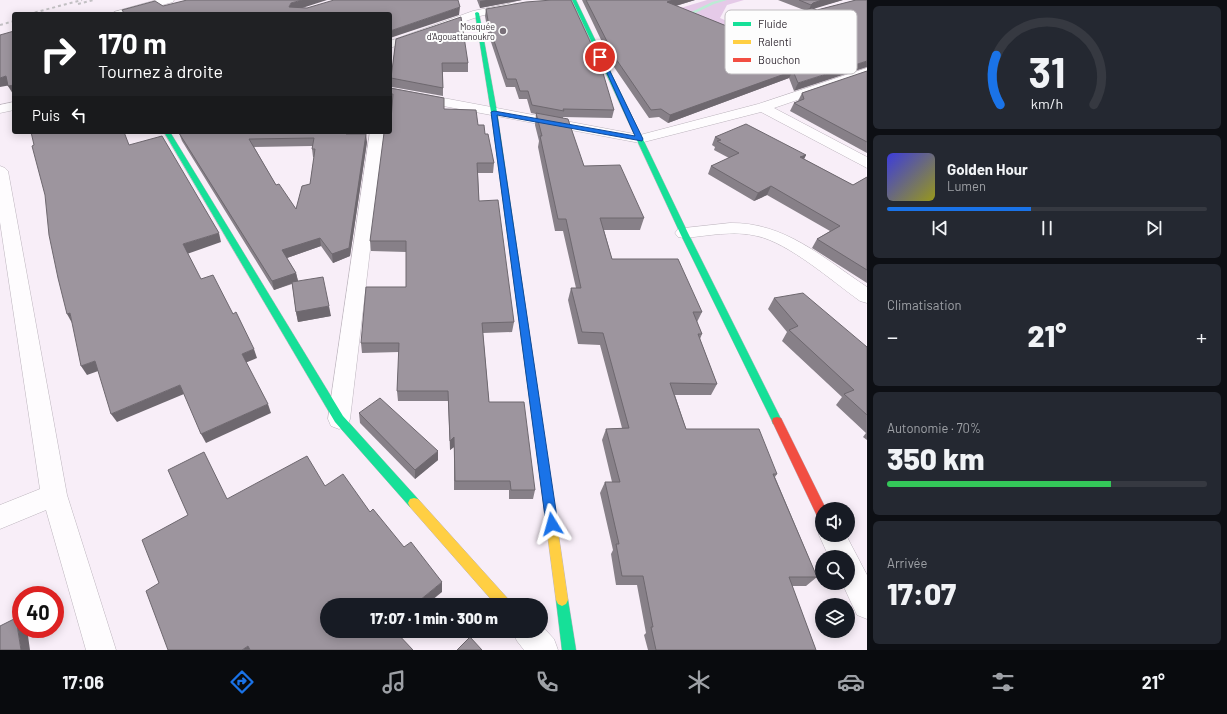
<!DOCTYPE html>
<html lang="fr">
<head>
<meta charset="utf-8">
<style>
  body { margin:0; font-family:Barlow,sans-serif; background:#242831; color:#f1f3f6; height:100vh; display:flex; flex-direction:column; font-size:15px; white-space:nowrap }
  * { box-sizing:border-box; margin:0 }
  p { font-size:13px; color:#9ea1a6 }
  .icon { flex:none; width:22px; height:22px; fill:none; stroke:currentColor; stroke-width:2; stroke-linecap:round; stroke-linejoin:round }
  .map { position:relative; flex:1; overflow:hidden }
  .sheet { display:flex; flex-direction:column; gap:6px; padding:6px; background:#0d0f14; width:360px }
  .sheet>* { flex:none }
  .hud { position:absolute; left:12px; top:12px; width:380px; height:122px; border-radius:4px; box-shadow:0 2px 10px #0003; background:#202124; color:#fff; overflow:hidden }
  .controls { position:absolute; left:815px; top:502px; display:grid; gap:8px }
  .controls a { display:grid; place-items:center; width:40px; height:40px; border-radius:50%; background:#171b24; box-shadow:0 2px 10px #0003; font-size:20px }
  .speed { position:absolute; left:12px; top:586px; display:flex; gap:8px; font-size:20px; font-weight:700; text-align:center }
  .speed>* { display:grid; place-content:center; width:52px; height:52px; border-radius:50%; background:#171b24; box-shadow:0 2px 10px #0003; line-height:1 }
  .speed .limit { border:6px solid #d22; background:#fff; color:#111 }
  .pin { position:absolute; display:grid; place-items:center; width:34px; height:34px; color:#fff; margin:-17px; border:2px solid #fff; border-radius:50%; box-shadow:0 1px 4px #0007 }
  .me { position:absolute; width:44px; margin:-22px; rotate:352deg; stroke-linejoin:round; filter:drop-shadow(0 0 3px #0008) }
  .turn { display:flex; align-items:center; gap:14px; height:84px; padding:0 20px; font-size:18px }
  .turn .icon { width:52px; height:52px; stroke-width:2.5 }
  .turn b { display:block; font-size:28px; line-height:34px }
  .then { display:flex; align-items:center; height:38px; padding:0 20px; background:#0003; gap:8px; font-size:15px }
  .big { font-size:30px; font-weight:800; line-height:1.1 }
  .sheet .widget { flex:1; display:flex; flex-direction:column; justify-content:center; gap:6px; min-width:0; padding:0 14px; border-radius:6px; background:#242831 }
  .sheet .dial { align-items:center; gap:0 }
  .dial svg { height:104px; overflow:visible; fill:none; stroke:#363941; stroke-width:7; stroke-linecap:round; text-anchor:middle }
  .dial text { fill:#f1f3f6; stroke:none }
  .song { display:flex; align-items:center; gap:12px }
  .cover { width:48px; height:48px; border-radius:6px; background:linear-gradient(135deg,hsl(240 70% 55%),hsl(60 70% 35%)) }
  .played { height:4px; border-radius:2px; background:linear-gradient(90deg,#1a73e8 45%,#363941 45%) }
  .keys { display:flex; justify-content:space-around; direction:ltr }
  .heat { display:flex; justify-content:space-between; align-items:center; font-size:22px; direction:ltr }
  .charge { height:6px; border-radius:3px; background:linear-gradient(90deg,#34c759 70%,#363941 0) }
  .trip { position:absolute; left:320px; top:598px; width:228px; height:40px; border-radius:20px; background:#171b24; box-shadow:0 2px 10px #0003; font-weight:800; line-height:40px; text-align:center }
  .tabs { display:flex; height:64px; justify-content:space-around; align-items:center; background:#090b0e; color:#9ea1a6 }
  .tabs .icon { width:28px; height:28px }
  .tabs .current { color:#1a73e8 }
  .tabs b { font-size:18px; color:#f1f3f6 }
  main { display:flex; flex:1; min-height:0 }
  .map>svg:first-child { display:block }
  .green { fill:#e5cae8 }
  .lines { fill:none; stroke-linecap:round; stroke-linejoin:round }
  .stream { fill:#bcebd5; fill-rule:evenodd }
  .street-casing { stroke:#bcb4bd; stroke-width:1 }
  .fast-casing { stroke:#bcb4bd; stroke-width:1 }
  .slow-casing { stroke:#bcb4bd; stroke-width:1 }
  .jam-casing { stroke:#bcb4bd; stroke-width:1 }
  .street { fill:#fefcfe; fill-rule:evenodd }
  .fast { fill:#16e098; fill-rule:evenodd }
  .slow { fill:#ffcf43; fill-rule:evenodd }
  .jam { fill:#f24e42; fill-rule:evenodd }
  .rail { stroke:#c2c0c3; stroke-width:2; stroke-dasharray:3 3; stroke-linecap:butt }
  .wall { fill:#878088; fill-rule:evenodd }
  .shaded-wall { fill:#6e686f }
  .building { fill:#9d959e; stroke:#6e686f; fill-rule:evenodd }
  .route { fill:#1a73e8; stroke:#114b97 }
  .poi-dot { fill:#797079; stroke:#fdfdfd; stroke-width:1.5 }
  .labels { text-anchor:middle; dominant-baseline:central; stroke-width:4; stroke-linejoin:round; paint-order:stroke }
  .far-poi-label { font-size:9px; fill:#342c35; stroke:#fdfdfd; text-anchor:end }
  .key { fill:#fdfdfd; stroke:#c1bec1; stroke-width:1 }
  .key-label { font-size:11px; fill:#342c35 }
</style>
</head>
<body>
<main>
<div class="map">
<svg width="867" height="650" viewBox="0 0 867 650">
  <rect width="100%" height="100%" fill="#f8eef8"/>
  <polygon class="green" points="707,0 744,0 727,5 720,18 745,29 727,34 641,20"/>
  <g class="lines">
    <polygon class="stream" points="720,0 727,0 714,4 685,18 681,17 712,2"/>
    <defs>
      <g id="street">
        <polygon points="157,0 174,0 173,2 130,14 113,14 114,12"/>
        <polygon points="512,3 516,4 517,6 516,8 480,16 390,48 390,41 473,11"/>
        <polygon points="867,68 867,76 774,108 867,157 867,168 761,112 640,143 390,96 390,88 640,135 758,104"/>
        <polygon points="14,102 14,110 0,113 0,105"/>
        <polygon points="370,132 384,132 350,419 347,426 339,429 331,426 328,419"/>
        <polygon points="0,166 5,168 8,171 67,495 116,650 86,650 46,510 0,529 0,505 40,489 0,222"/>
        <path d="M730,223C785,222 823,258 867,287V303L860,301C832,281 789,243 757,236C734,230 707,236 684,238L678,237L675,233L678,229L684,228Z"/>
        <polygon points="822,528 822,535 846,535 867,575 867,619 857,615 842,583 848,583 848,557 829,557 819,535"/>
        <polygon points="541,625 554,639 558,650 524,650 517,641 512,631 541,631"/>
      </g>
      <g id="fast">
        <polygon points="572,0 576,0 688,233 782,421 781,424 777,425 773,424 772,421 680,233"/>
        <polygon points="477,12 479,13 497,112 548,462 547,465 543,467 539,465 538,462 491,112 475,13"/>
        <polygon points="164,132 170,132 343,416 418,499 420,503 418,507 414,508 410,507 335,422"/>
        <polygon points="562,594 566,596 568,600 576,650 562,650 556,600 558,596"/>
      </g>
      <g id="slow">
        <polygon points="543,457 547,459 548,462 568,600 566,604 562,606 558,604 556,600 538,462 539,459"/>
        <polygon points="414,498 418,499 509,600 510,605 496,605 410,507 408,503 410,499"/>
      </g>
      <polygon id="jam" points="777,417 781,418 826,509 822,509 822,519 818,518 772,421 773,418"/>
    </defs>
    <use href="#street" class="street-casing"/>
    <use href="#fast" class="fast-casing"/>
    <use href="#slow" class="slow-casing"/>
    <use href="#jam" class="jam-casing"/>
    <use href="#street" class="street"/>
    <use href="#fast" class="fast"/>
    <use href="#slow" class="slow"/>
    <use href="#jam" class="jam"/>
    <g class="rail">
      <polyline points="78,4 94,0"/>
      <polyline points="29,14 82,0"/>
      <polyline points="0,25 14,21"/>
    </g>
  </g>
  <g class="wall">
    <polygon points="477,0 522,0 480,8"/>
    <polygon points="582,0 695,0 676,6 734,29 758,24 804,10 778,0 843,0 813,8 817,10 856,0 794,91 789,78 668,123 659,117 649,118 614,67"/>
    <polygon points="486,9 614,110 612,118 563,117 563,118 584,166 644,218 640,230 604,230 612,259 702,312 697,322 702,334 700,339 717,384 711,395 675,395 686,429 777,474 775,477 817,577 806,586 792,586 816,650 648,650 644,635 646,633 637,585 616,585 611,554 613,550 600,493 605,482 612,482 602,440 606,429 622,428 600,345 578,344 568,300 571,288 576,288 563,231 555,231 538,147 539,141 535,125 536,114 531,113 527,99 519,99 515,87 506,87 488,33 485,16"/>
    <polygon points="396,39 468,63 468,72 443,72 443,96 392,87 391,78"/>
    <polygon points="867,71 867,153 790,111 794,103 798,101 802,93"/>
    <polygon points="390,88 444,109 478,125 485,134 494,163 493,173 478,173 479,201 514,322 512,332 483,333 489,402 535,490 533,499 509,499 509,490 454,490 454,447 450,450 448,401 398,401 397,391 399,352 362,353 361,343 406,287 406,252 371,251 370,241 390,133 392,103 390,103"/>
    <path d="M179,133L347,134L367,142L350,256L333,263L321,246L287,258L296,273L298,281L331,316L298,322L296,312L292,284L274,290L182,141ZM312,146V149L313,157H314L310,184L296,209L276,185L254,147Z"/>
    <polygon points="715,137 806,155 804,159 853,185 867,177 867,283 812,248 817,239 830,231 767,195 754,201 708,174 711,166 729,158 714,150 715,147 712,145"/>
    <polygon points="774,298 867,347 867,440 863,437 866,433 836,405 842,397 782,341 787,332 768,309"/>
    <polygon points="359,413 438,460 415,479 360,423"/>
  </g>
  <g class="shaded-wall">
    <polygon points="302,0 327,0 293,11 289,7 291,3"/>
    <polygon points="486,0 522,0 480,8 480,1"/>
    <polygon points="673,0 695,0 665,9 667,2"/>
    <polygon points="822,0 843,0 810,10 808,12 811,5 813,3"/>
    <polygon points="460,7 459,15 390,38 390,31"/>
    <polygon points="867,61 867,67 794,91 798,83"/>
    <polygon points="793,71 789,78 668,123 670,115"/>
    <polygon points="6,76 11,85 0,87 0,78"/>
    <polygon points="14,85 14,94 13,94 8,86"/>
    <polygon points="366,134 367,142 350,256 333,263 332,254"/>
    <polygon points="806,155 802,163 800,157"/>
    <polygon points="771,186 767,195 754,201 758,193"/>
    <polygon points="219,233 221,242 187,254 183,244"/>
    <polygon points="320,238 321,246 284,259 282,250"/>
    <polygon points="296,273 298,281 274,290 272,281"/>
    <polygon points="329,306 331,316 298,322 296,312"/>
    <polygon points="70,313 72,323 67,314"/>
    <polygon points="254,349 257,358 245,363 242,354"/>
    <polygon points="95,361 101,370 87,375 81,366"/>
    <polygon points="180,385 184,394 117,422 111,414"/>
    <polygon points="268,404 271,413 206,443 201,434"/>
    <polygon points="454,437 454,447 450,450 450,441"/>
    <polygon points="438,451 438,460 415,479 415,470"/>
    <polygon points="442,582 442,592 426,605 414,605"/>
    <polygon points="16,618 21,621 21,629 27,629 30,650 21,650"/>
    <polygon points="248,646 251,650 242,650"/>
  </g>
  <g class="building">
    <polygon points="187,0 302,0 291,3 289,7 307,8 334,0 458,0 460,7 390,31 390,14 119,14 124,13 122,10 155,1 163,6"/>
    <polygon points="552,0 571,0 600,63 614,110 563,109 564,111 532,105 528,91 520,91 516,79 507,79 489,26 486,9 526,2"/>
    <polygon points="586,0 673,0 667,2 734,29 755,23 758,24 812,8 817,10 856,0 867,0 867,61 798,83 793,71 670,115 661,109 651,110 616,59"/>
    <polygon points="799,0 822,0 813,3 811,5"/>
    <polygon points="461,17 468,63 442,63 443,88 391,78 396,39"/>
    <polygon points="14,31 14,85 8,86 6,76 0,78 0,35"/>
    <polygon points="867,71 867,142 794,103 804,99 802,93"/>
    <polygon points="390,88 444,98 444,109 476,110 478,125 484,125 485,134 488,134 494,163 477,163 479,201 498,200 514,322 482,323 489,402 524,402 535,490 511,490 510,481 455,481 454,437 450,441 448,391 397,391 399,343 361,343 366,287 406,287 406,241 370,241 384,133 390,133 393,94 390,94"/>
    <polygon points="536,113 568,119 584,166 620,165 644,218 600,218 612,259 678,259 702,312 693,312 702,334 698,334 717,384 670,383 686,429 759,429 777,474 773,474 817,577 789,577 816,650 656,650 651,627 653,627 643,576 622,576 616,544 619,544 605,482 620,482 606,429 629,428 603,333 582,332 571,288 581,288 566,219 558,219 540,136 542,136"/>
    <polygon points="746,124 806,155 800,157 853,185 867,177 867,270 817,239 840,226 771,186 758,193 711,166 739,153 717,141 721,140 715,137"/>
    <polygon points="31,132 124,132 129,145 162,136 219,233 183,244 201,279 213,275 233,314 236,312 254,349 242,354 268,404 201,434 180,385 111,414 95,361 81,366 70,313 67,314 58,278 49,235 45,195 32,146 34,145"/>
    <path d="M182,132H346V134H366L349,248L332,254L320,238L282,250L296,273L272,281L179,133ZM314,138L312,149H315L310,184L302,186L296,209L279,184L276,185L249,139Z"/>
    <polygon points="323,277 329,306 296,312 292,282"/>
    <polygon points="803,293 867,347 867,415 844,394 854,390 789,330 798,326 774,298"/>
    <polygon points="380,398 438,451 415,470 359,413"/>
    <polygon points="204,452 227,499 307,456 325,486 343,474 370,512 373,509 404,547 411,542 442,582 414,605 327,605 327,631 395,631 413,650 250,650 248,646 242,650 168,650 146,591 159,583 142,540 188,515 168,470"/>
    <polygon points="16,618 21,650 0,650 0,626"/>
    <polygon points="470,637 482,650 457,650"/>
  </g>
  <polygon class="route" points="599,55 603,57 643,139 642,141 497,115 558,524 556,527 552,529 547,527 546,524 491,112 494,111 635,136"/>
  <circle class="poi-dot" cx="503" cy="31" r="4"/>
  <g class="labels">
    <g class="far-poi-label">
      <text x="495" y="26">Mosquée<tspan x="495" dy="10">d'Agouattanoukro</tspan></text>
    </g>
  </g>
  <rect x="725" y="10" width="132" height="64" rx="6" class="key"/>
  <rect x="733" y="22" width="18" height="4" fill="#16e098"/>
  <rect x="733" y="40" width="18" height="4" fill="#ffcf43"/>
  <rect x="733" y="58" width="18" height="4" fill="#f24e42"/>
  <g class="key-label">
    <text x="758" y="28">Fluide</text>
    <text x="758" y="46">Ralenti</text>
    <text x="758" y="64">Bouchon</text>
  </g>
</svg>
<div class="controls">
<a><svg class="icon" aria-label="sound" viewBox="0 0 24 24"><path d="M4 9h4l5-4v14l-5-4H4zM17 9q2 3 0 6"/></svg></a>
<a><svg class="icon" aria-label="search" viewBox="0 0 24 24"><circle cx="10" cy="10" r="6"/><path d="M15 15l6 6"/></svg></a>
<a><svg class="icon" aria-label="layers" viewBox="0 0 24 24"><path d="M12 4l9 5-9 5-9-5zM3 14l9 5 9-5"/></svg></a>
</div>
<div class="speed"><div class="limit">40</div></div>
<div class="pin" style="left:600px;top:57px;background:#d93025"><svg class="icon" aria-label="arrive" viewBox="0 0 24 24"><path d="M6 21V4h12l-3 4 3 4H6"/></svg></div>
<svg class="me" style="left:552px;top:524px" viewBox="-20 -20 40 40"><path d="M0-17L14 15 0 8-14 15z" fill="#1a73e8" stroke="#fff" stroke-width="4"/></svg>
<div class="trip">17:07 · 1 min · 300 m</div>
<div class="hud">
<div class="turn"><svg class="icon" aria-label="right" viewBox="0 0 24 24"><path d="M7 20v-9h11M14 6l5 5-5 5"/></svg><div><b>170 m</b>Tournez à droite</div></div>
<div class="then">Puis<svg class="icon" aria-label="left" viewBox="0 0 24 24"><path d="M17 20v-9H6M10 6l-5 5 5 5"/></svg></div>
</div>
</div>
<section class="sheet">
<div class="widget dial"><svg viewBox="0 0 100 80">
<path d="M14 69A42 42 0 1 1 86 69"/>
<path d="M14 69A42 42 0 0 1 11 31" stroke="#1a73e8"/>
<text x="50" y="56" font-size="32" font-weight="700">31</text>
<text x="50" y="72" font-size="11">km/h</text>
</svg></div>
<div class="widget">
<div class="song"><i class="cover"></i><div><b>Golden Hour</b><p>Lumen</p></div></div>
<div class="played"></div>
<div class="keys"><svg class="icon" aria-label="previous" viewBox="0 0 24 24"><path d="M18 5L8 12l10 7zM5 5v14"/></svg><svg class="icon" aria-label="pause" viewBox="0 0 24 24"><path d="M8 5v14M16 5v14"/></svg><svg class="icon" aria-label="next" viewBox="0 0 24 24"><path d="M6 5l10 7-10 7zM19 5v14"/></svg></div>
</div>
<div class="widget"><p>Climatisation</p>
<div class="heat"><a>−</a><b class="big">21°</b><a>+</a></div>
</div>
<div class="widget"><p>Autonomie · 70%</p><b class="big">350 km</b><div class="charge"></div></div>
<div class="widget"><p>Arrivée</p><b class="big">17:07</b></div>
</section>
</main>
<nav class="tabs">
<b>17:06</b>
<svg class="icon current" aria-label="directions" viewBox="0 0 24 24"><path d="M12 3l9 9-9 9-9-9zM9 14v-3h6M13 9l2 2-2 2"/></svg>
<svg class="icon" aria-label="music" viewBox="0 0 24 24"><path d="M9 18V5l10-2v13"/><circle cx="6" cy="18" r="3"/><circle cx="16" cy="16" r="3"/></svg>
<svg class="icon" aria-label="phone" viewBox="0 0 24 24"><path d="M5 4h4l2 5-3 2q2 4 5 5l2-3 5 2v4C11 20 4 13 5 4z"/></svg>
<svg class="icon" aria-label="climate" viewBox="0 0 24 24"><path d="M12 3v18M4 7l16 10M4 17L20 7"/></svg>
<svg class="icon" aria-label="car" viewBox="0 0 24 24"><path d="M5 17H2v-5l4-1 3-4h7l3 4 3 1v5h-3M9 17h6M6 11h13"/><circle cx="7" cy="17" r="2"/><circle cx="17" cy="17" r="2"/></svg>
<svg class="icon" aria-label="filters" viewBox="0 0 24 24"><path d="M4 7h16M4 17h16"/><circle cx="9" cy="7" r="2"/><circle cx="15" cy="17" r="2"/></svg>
<b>21°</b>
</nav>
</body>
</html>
